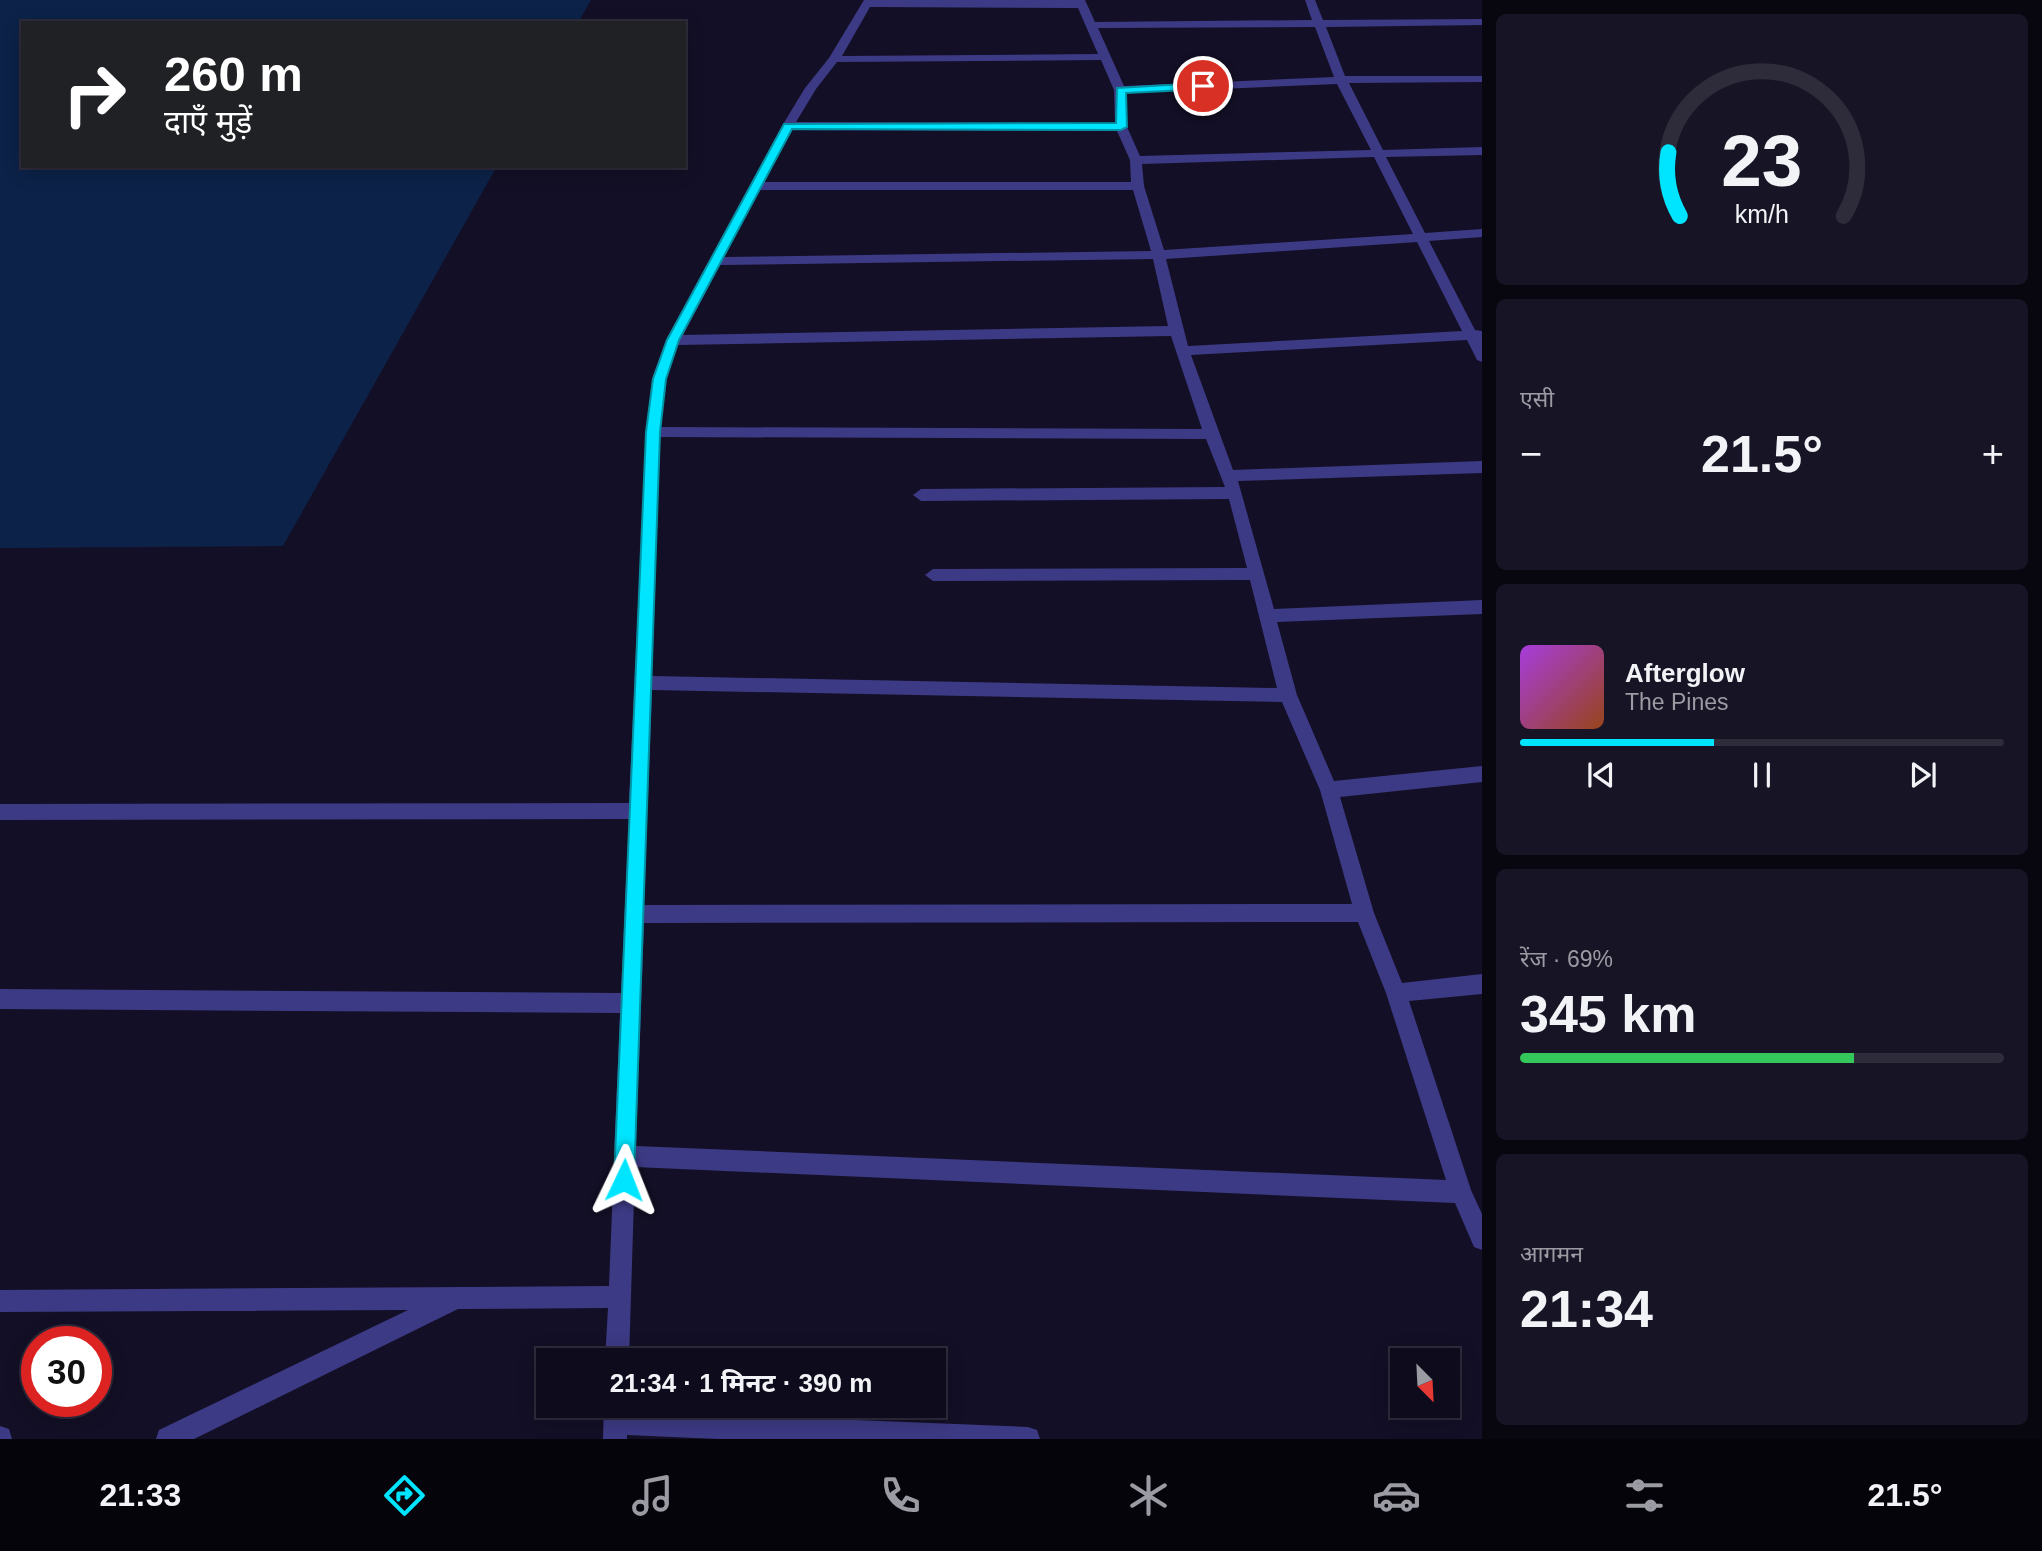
<!DOCTYPE html>
<html lang="hi">
<head>
<meta charset="utf-8">
<style>
  body { margin:0; font-family:Arial,"Noto Sans Devanagari",sans-serif; background:#171425; color:#f1f3f6; height:100vh; display:flex; flex-direction:column; font-size:26px; white-space:nowrap }
  * { box-sizing:border-box; margin:0 }
  p { font-size:23px; color:#9b9ba3 }
  .icon { flex:none; width:38px; height:38px; fill:none; stroke:currentColor; stroke-width:2; stroke-linecap:round; stroke-linejoin:round }
  .map { position:relative; flex:1; overflow:hidden }
  .side { display:flex; flex-direction:column; gap:14px; padding:14px; background:#08060f; width:560px }
  .side>* { flex:none }
  .hud { position:absolute; left:21px; top:21px; width:665px; height:147px; border-radius:0px; box-shadow:0 4px 18px #0003,0 0 0 2px #2e2b3b; background:#202124; color:#fff; overflow:hidden }
  .needle { width:46px; rotate:156deg }
  .buttons { position:absolute; left:1390px; top:1348px; display:grid; gap:14px }
  .buttons a { display:grid; place-items:center; width:70px; height:70px; border-radius:0px; background:#0e0b1c; box-shadow:0 4px 18px #0003,0 0 0 2px #2e2b3b; font-size:35px }
  .speed { position:absolute; left:21px; top:1326px; display:flex; gap:14px; font-size:35px; font-weight:700; text-align:center }
  .speed>* { display:grid; place-content:center; width:91px; height:91px; border-radius:50%; background:#0e0b1c; box-shadow:0 4px 18px #0003,0 0 0 2px #2e2b3b; line-height:1 }
  .speed .limit { border:10px solid #d22; background:#fff; color:#111 }
  .pin { position:absolute; display:grid; place-items:center; width:60px; height:60px; color:#fff; margin:-30px; border:4px solid #fff; border-radius:50%; box-shadow:0 2px 7px #0007 }
  .me { position:absolute; width:77px; margin:-38px; rotate:2deg; stroke-linejoin:round; filter:drop-shadow(0 0 5px #0008) }
  .turn { display:flex; align-items:center; gap:24px; height:147px; padding:0 28px; font-size:32px }
  .turn .icon { width:91px; height:91px; stroke-width:2.5 }
  .turn b { display:block; font-size:49px; line-height:60px }
  .big { font-size:52px; font-weight:700; line-height:1.1 }
  .side .card { flex:1; display:flex; flex-direction:column; justify-content:center; gap:10px; min-width:0; padding:0 24px; border-radius:10px; background:#171425 }
  .side .dial { align-items:center; gap:0 }
  .dial svg { height:182px; overflow:visible; fill:none; stroke:#2e2b3b; stroke-width:7; stroke-linecap:round; text-anchor:middle }
  .dial text { fill:#f1f3f6; stroke:none }
  .song { display:flex; align-items:center; gap:21px }
  .cover { width:84px; height:84px; border-radius:10px; background:linear-gradient(135deg,hsl(280 70% 55%),hsl(20 70% 35%)) }
  .played { height:7px; border-radius:4px; background:linear-gradient(90deg,#00e5ff 40%,#2e2b3b 40%) }
  .keys { display:flex; justify-content:space-around; direction:ltr }
  .heat { display:flex; justify-content:space-between; align-items:center; font-size:38px; direction:ltr }
  .charge { height:10px; border-radius:5px; background:linear-gradient(90deg,#34c759 69%,#2e2b3b 0) }
  .trip { position:absolute; left:536px; top:1348px; width:410px; height:70px; border-radius:0px; background:#0e0b1c; box-shadow:0 4px 18px #0003,0 0 0 2px #2e2b3b; font-weight:700; line-height:70px; text-align:center }
  .tab-bar { display:flex; height:112px; justify-content:space-around; align-items:center; background:#06040b; color:#9b9ba3 }
  .tab-bar .icon { width:49px; height:49px }
  .tab-bar .current { color:#00e5ff }
  .tab-bar b { font-size:32px; color:#f1f3f6 }
  main { display:flex; flex:1; min-height:0 }
  .map>svg:first-child { display:block }
  .water { fill:#0c2248 }
  .lines { fill:none; stroke-linecap:round; stroke-linejoin:round }
  .street { fill:#3d3a85; fill-rule:evenodd }
  .route { fill:#00e5ff; stroke:#0095a6; stroke-width:2 }
</style>
</head>
<body>
<main>
<div class="map">
<svg width="1482" height="1439" viewBox="0 0 1482 1439">
  <rect width="100%" height="100%" fill="#130f26"/>
  <polygon class="water" points="0,0 591,0 578,23 23,23 23,166 497,166 283,546 0,548"/>
  <g class="lines">
    <g class="street">
      <path d="M864,0H1085L1095,22L1312,20L1305,0H1315L1323,20L1482,19V25L1326,27L1345,76H1482V82L1349,83L1383,150L1482,147V155L1386,157L1425,233L1482,229V237L1429,241L1475,330L1482,331V362L1477,360L1467,340L1191,355L1233,470L1482,461V473L1238,481L1274,609L1482,600V614L1277,622L1297,695L1334,781L1482,766V782L1340,797L1374,913L1402,983L1482,974V994L1409,1001L1471,1190L1482,1214V1250L1474,1247L1455,1203L635,1167L629,1360H605L608,1308L458,1309L194,1439H156L159,1430L408,1310L0,1312V1290L609,1286L620,1013L0,1009V989L621,993L629,819L0,820V804L629,803L646,432L652,379L666,340L782,126L805,88L829,58ZM870,7L1078,8L1098,54L842,56ZM1315,27L1334,77L1124,86L1098,28ZM1101,60L1114,90L1115,123L796,122L816,89L837,62ZM1337,84L1371,150L1140,156L1127,127L1126,93ZM792,130L1117,131L1130,160L1131,182H764ZM1374,157L1413,234L1164,250L1144,186L1142,164ZM760,190H1133L1151,251L724,257ZM1417,242L1462,331L1188,346L1166,259ZM1153,259L1168,326L683,335L720,265ZM1171,336L1202,429L661,427L666,379L678,345ZM660,437L1206,439L1225,487L921,489L913,495L921,501L1229,499L1247,568L933,569L925,575L933,581L1250,580L1277,688L652,676ZM652,690L1282,702L1320,790L1352,904L644,905ZM1358,922L1386,993L1446,1180L636,1146L644,923Z"/>
      <polygon points="604,1405 628,1405 628,1411 1028,1427 1037,1430 1040,1439 718,1439 627,1435 627,1439 603,1439"/>
      <polygon points="0,1426 9,1429 12,1439 0,1439"/>
    </g>
  </g>
  <polygon class="route" points="1203,83 1208,86 1207,89 1126,93 1127,127 1121,130 792,129 679,340 666,379 660,432 634,1180 631,1187 624,1190 617,1187 614,1180 646,432 653,379 667,340 784,124 1116,123 1117,88"/>
</svg>
<div class="buttons">
<a><svg class="needle" viewBox="-14 -14 28 28"><path d="M0-13l5 13h-10z" fill="#e53935"/><path d="M0 13l5-13h-10z" fill="#9b9ba3"/></svg></a>
</div>
<div class="speed"><div class="limit">30</div></div>
<div class="pin" style="left:1203px;top:86px;background:#d93025"><svg class="icon" aria-label="arrive" viewBox="0 0 24 24"><path d="M6 21V4h12l-3 4 3 4H6"/></svg></div>
<svg class="me" style="left:624px;top:1180px" viewBox="-20 -20 40 40"><path d="M0-17L14 15 0 8-14 15z" fill="#00e5ff" stroke="#fff" stroke-width="4"/></svg>
<div class="trip">21:34 · 1 मिनट · 390 m</div>
<div class="hud">
<div class="turn"><svg class="icon" aria-label="right" viewBox="0 0 24 24"><path d="M7 20v-9h11M14 6l5 5-5 5"/></svg><div><b>260 m</b>दाएँ मुड़ें</div></div>
</div>
</div>
<section class="side">
<div class="card dial"><svg viewBox="0 0 100 80">
<path d="M14 69A42 42 0 1 1 86 69"/>
<path d="M14 69A42 42 0 0 1 9 41" stroke="#00e5ff"/>
<text x="50" y="56" font-size="32" font-weight="700">23</text>
<text x="50" y="72" font-size="11">km/h</text>
</svg></div>
<div class="card"><p>एसी</p>
<div class="heat"><a>−</a><b class="big">21.5°</b><a>+</a></div>
</div>
<div class="card">
<div class="song"><i class="cover"></i><div><b>Afterglow</b><p>The Pines</p></div></div>
<div class="played"></div>
<div class="keys"><svg class="icon" aria-label="previous" viewBox="0 0 24 24"><path d="M18 5L8 12l10 7zM5 5v14"/></svg><svg class="icon" aria-label="pause" viewBox="0 0 24 24"><path d="M8 5v14M16 5v14"/></svg><svg class="icon" aria-label="next" viewBox="0 0 24 24"><path d="M6 5l10 7-10 7zM19 5v14"/></svg></div>
</div>
<div class="card"><p>रेंज · 69%</p><b class="big">345 km</b><div class="charge"></div></div>
<div class="card"><p>आगमन</p><b class="big">21:34</b></div>
</section>
</main>
<nav class="tab-bar">
<b>21:33</b>
<svg class="icon current" aria-label="directions" viewBox="0 0 24 24"><path d="M12 3l9 9-9 9-9-9zM9 14v-3h6M13 9l2 2-2 2"/></svg>
<svg class="icon" aria-label="music" viewBox="0 0 24 24"><path d="M9 18V5l10-2v13"/><circle cx="6" cy="18" r="3"/><circle cx="16" cy="16" r="3"/></svg>
<svg class="icon" aria-label="phone" viewBox="0 0 24 24"><path d="M5 4h4l2 5-3 2q2 4 5 5l2-3 5 2v4C11 20 4 13 5 4z"/></svg>
<svg class="icon" aria-label="climate" viewBox="0 0 24 24"><path d="M12 3v18M4 7l16 10M4 17L20 7"/></svg>
<svg class="icon" aria-label="car" viewBox="0 0 24 24"><path d="M5 17H2v-5l4-1 3-4h7l3 4 3 1v5h-3M9 17h6M6 11h13"/><circle cx="7" cy="17" r="2"/><circle cx="17" cy="17" r="2"/></svg>
<svg class="icon" aria-label="filters" viewBox="0 0 24 24"><path d="M4 7h16M4 17h16"/><circle cx="9" cy="7" r="2"/><circle cx="15" cy="17" r="2"/></svg>
<b>21.5°</b>
</nav>
</body>
</html>
